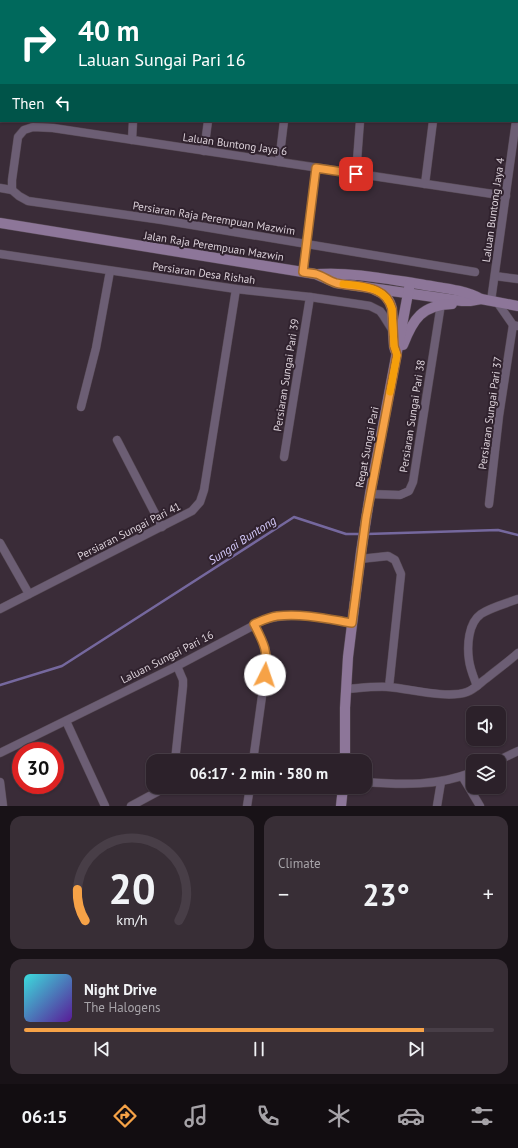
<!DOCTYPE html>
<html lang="en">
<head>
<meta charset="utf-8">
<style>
  body { margin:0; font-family:"PT Sans",sans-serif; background:#382e36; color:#f1f3f6; height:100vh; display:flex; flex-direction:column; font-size:15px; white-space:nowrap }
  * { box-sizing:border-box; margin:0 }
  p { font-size:13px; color:#a6a3a8 }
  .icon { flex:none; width:22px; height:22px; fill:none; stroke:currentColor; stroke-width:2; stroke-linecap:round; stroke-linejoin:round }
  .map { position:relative; height:806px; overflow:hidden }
  .panel { display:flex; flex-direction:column; gap:10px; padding:10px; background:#181217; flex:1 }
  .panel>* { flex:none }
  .banner { position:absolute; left:0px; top:0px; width:518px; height:122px; box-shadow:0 1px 3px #0004,0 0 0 1px #483e47; background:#00695c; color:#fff; overflow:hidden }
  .controls { position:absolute; left:466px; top:706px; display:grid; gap:8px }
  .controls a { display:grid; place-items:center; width:40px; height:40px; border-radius:8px; background:#2c212a; box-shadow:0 1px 3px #0004,0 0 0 1px #483e47; font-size:20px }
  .speed { position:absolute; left:12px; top:742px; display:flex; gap:8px; font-size:20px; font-weight:700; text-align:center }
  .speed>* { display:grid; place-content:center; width:52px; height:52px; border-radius:50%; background:#2c212a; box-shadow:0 1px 3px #0004,0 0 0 1px #483e47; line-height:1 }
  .speed .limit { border:6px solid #d22; background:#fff; color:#111 }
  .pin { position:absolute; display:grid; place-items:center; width:34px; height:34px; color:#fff; margin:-17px; border-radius:8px; box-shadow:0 2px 6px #0006 }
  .me { position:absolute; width:44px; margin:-22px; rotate:4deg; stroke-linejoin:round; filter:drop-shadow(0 0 3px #0008) }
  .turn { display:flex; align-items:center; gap:14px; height:84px; padding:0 12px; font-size:18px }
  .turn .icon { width:52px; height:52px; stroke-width:2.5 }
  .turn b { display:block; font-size:28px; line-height:34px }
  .then { display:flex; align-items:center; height:38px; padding:0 12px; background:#0003; gap:8px; font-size:15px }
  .big { font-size:30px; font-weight:700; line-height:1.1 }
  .panel .widget { flex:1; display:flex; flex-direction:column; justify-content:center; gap:6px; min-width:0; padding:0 14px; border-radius:12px; background:#382e36 }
  .panel .dial { align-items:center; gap:0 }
  .dial svg { height:104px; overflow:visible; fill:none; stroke:#483e47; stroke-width:7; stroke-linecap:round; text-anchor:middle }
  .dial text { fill:#f1f3f6; stroke:none }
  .song { display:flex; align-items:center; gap:12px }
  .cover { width:48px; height:48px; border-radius:6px; background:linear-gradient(135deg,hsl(180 70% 55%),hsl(270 70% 35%)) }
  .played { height:4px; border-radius:2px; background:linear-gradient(90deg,#f6a247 85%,#483e47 85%) }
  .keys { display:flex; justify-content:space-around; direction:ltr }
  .heat { display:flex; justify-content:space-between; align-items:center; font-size:22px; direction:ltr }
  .panel .tiles { flex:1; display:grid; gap:10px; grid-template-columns:1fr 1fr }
  .widget:last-child { grid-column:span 2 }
  .trip { position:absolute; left:146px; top:754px; width:226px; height:40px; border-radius:12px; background:#2c212a; box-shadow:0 1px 3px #0004,0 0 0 1px #483e47; font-weight:700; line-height:40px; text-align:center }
  .tab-bar { display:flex; height:64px; justify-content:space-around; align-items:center; background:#120d11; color:#a6a3a8 }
  .tab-bar .icon { width:28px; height:28px }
  .tab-bar .selected { color:#f6a247 }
  .tab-bar b { font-size:18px; color:#f1f3f6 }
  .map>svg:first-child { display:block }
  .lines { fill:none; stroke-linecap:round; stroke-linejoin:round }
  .stream { stroke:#75689e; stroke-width:2.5 }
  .minor-casing { stroke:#574a55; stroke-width:9 }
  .secondary-casing { stroke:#574a55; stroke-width:11 }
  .minor { stroke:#6c5e74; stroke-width:8 }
  .secondary { stroke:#8d7699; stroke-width:10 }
  .route-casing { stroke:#a0692e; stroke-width:10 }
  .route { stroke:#f6a247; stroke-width:7 }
  .slow { stroke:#f59e0b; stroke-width:7 }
  .labels { text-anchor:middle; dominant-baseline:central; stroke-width:4; stroke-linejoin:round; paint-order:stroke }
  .street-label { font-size:11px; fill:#ddd3db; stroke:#30222e }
  .water-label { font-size:12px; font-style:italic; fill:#d6cbfc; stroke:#30222e }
</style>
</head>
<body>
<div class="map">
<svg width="518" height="806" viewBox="0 0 518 806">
  <rect width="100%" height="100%" fill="#3a2c38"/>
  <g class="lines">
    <g class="stream">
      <polyline points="367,534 498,530 518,535"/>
      <polyline points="0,685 62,666 294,517 346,534 362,534"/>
    </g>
    <defs>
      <g id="minor">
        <polyline points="62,1 62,0"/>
        <polyline points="145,1 145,0"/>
        <polyline points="219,1 219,0"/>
        <polyline points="294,1 294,0"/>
        <polyline points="370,1 370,0"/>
        <polyline points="444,1 444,0"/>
        <polyline points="0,22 1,22"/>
        <polyline points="517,114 518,107"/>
        <polyline points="132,140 133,121"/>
        <polyline points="204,151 208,121"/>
        <polyline points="279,162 284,121"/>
        <polyline points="356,174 360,121"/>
        <polyline points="425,184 433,121"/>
        <polyline points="0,188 12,190 19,196 28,201 162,220 475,272"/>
        <polyline points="12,190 12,180 18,137 24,130 33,127 53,128 506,196"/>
        <polyline points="0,254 236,289 310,297 357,304 370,306 380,311 383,315 393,331"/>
        <polyline points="303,272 316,168"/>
        <polyline points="495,276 518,279"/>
        <polyline points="491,301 516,121"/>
        <polyline points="497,302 513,325 517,326"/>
        <polyline points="81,407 96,348 110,271"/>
        <polyline points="117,440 162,527"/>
        <polyline points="284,457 310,297"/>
        <polyline points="370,494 400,495 409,491 413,482 441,304"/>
        <polyline points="489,504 499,416 513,325"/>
        <polyline points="0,543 29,594"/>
        <polyline points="360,559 388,556 395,560 401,574 389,687"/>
        <polyline points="0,609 192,511 200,502 204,490 236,289"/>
        <path d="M477,686C474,678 470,669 469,660C467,646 468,623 481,614C492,607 505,604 518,599"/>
        <path d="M346,689C360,688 375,686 389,687C411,689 447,699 467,692C475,689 481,682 487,678C498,669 508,662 518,653"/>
        <polyline points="66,721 105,806"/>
        <path d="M0,753L177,666L264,620C293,611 323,618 352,623"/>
        <polyline points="175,761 183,686 183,680 177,666"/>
        <path d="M253,761L267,660C266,646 260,636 254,624"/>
        <polyline points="497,761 518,751"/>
        <polyline points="462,776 480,806"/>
        <polyline points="0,782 3,806"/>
        <path d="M365,782C402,785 439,786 473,772"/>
        <polyline points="131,806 157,792 163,787"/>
        <polyline points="247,806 250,787"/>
        <polyline points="437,806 441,782"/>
      </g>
      <g id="secondary">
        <polyline points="0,223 315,274 336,283 462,301 470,301 481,299 518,306"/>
        <path d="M319,274C352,272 386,279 419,284C440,288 463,289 481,299"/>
        <path d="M375,290C384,293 390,300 392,309L394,346L395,350"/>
        <path d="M403,345C413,319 422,305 452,304"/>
        <polyline points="345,761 345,708 348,657 361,552 370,494 410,283"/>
        <polyline points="341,806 343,787"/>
      </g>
    </defs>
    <use href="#minor" class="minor-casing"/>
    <use href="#secondary" class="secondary-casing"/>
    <use href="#minor" class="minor"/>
    <use href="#secondary" class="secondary"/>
  </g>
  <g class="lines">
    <defs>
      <path id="route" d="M265,675C268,651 265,645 254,624C261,621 269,617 277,616C302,613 328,619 352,623L366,518L397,355L394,346L392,309C385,283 357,288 336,283C329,281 323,276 316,274C312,273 307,273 303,272L316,168L356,174"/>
    </defs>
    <use href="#route" class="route-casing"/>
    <use href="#route" class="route"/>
    <path class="slow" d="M343,284C363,286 386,287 392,309L394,346L397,355L390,392"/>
  </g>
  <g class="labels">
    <g class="street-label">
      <text transform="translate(235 144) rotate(8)">Laluan Buntong Jaya 6</text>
      <text transform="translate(493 210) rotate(-82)">Laluan Buntong Jaya 4</text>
      <text transform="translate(214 218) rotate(9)">Persiaran Raja Perempuan Mazwim</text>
      <text transform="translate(214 246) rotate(9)">Jalan Raja Perempuan Mazwin</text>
      <text transform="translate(204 273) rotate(8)">Persiaran Desa Rishah</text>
      <text transform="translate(286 375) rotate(-81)">Persiaran Sungai Pari 39</text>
      <text transform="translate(490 413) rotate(-82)">Persiaran Sungai Pari 37</text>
      <text transform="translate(412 416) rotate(-81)">Persiaran Sungai Pari 38</text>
      <text transform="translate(367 447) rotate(-79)">Regat Sungai Pari</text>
      <text transform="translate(129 531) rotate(-27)">Persiaran Sungai Pari 41</text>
      <text transform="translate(167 657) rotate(-27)">Laluan Sungai Pari 16</text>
    </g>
    <g class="water-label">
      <text transform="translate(242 540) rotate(-33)">Sungai Buntong</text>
    </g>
  </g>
</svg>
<div class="controls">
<a><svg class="icon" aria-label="sound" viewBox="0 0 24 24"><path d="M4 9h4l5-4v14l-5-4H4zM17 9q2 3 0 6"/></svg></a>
<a><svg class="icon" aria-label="layers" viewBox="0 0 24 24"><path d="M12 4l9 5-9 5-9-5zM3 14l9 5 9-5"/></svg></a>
</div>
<div class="speed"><div class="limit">30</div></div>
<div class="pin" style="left:356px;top:174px;background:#d93025"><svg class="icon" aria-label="arrive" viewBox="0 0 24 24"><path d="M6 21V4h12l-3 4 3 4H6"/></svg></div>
<svg class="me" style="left:265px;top:675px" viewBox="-20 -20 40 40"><circle r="19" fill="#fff"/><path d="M0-13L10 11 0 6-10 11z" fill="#f6a247"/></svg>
<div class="trip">06:17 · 2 min · 580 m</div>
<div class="banner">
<div class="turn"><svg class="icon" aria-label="right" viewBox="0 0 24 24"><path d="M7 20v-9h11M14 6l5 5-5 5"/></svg><div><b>40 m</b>Laluan Sungai Pari 16</div></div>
<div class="then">Then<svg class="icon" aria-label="left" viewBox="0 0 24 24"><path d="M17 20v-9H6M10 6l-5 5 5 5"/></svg></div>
</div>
</div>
<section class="panel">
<div class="tiles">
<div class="widget dial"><svg viewBox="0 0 100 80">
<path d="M14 69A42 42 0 1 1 86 69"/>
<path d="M14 69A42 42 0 0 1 8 45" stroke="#f6a247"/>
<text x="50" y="56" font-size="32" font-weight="700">20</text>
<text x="50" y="72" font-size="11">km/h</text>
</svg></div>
<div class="widget"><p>Climate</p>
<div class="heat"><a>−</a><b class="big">23°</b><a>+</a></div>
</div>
<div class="widget">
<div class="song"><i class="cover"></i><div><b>Night Drive</b><p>The Halogens</p></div></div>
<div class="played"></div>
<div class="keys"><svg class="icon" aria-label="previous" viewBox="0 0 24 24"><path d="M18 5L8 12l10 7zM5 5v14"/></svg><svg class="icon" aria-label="pause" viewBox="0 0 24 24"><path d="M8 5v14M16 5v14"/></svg><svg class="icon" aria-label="next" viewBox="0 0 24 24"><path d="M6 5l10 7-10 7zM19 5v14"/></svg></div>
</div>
</div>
</section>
<nav class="tab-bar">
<b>06:15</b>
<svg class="icon selected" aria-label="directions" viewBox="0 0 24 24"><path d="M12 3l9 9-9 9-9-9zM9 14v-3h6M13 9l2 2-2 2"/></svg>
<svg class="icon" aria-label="music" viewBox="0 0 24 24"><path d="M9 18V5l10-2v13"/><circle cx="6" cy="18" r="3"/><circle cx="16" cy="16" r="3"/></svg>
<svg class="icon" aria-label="phone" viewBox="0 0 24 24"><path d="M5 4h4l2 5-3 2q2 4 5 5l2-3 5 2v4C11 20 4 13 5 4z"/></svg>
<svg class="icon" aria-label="climate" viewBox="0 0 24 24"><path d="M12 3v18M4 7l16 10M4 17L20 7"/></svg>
<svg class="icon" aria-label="car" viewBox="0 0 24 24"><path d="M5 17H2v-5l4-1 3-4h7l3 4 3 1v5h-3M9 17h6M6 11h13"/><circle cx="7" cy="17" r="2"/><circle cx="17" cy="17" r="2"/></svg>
<svg class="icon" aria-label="filters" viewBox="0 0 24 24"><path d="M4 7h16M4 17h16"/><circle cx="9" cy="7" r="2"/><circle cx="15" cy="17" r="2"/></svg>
</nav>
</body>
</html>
